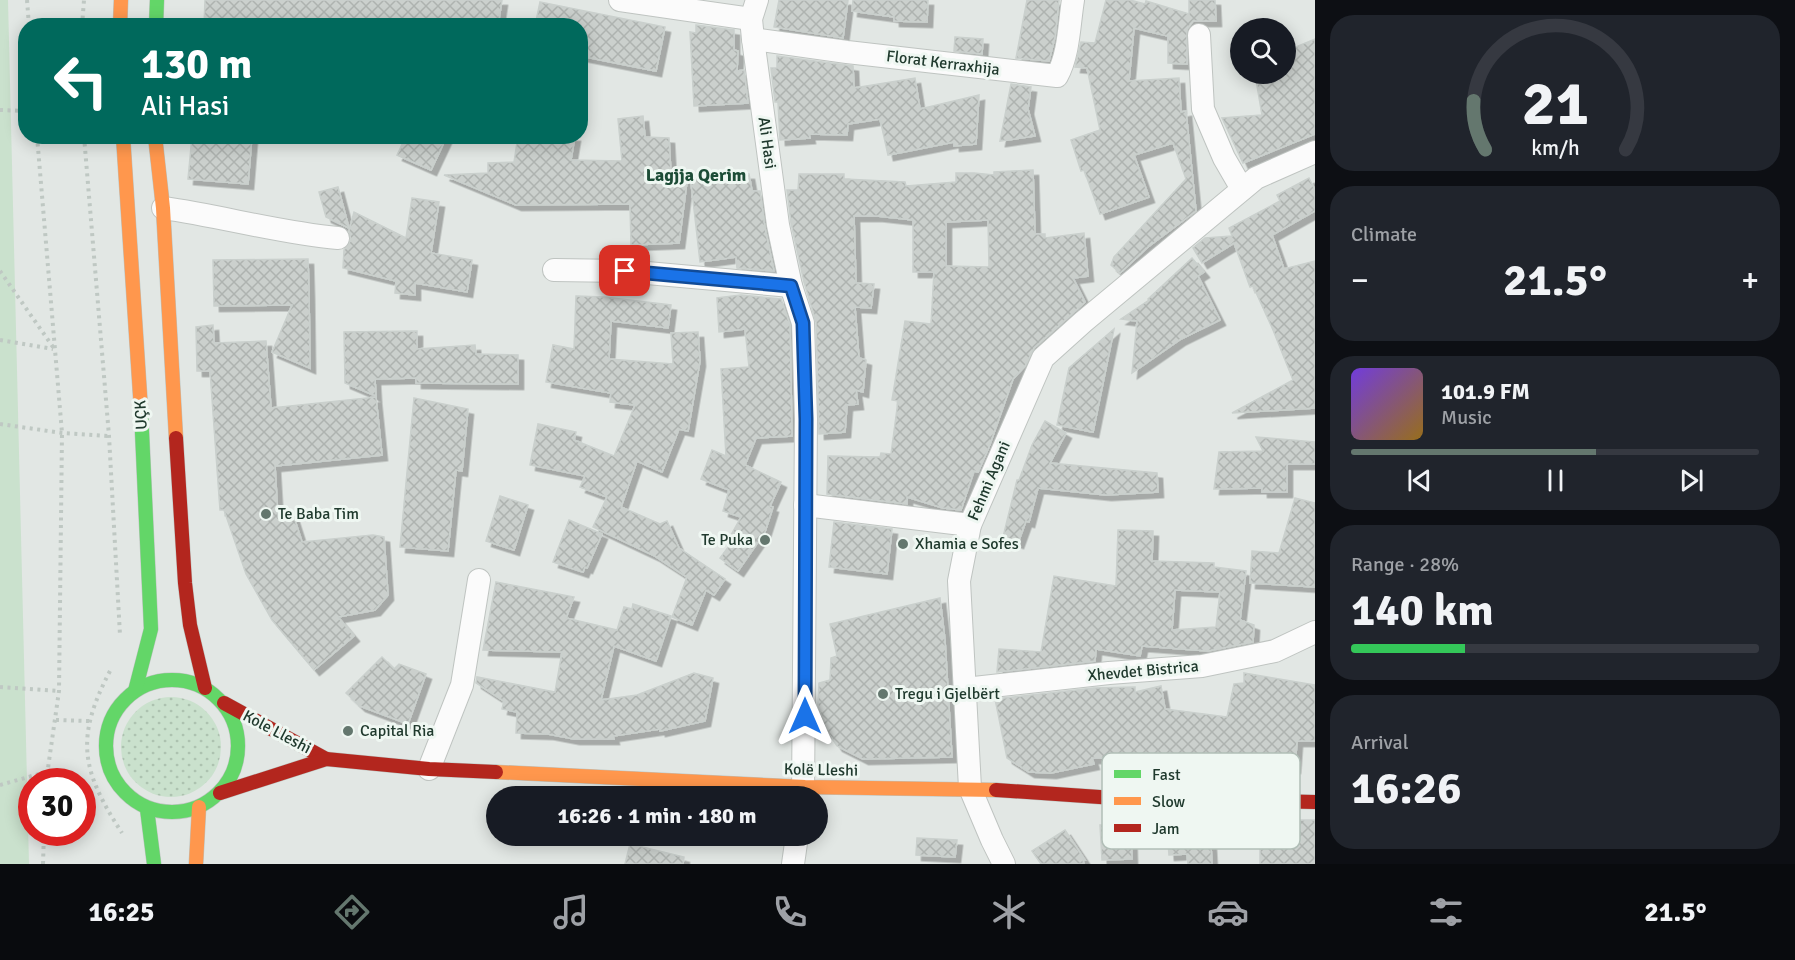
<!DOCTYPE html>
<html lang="en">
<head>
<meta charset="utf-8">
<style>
  body { margin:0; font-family:Signika,sans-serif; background:#20242c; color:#f1f3f6; height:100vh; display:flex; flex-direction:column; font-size:22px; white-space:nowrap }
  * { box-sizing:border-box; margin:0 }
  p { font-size:20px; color:#9ea1a6 }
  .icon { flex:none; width:33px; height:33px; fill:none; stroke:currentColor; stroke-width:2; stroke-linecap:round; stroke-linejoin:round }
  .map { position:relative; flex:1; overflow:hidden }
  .side { display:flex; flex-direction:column; gap:15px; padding:15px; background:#0d0f14; width:480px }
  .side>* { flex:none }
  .guide { position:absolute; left:18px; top:18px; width:570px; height:126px; border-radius:24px; box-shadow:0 3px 15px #0003; background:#00695c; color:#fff; overflow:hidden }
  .buttons { position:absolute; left:1230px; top:18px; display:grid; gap:12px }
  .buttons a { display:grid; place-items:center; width:66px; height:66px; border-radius:50%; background:#171b24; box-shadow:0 3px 15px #0003; font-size:30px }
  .speed { position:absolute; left:18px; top:768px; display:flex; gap:12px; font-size:30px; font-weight:700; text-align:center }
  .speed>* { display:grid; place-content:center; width:78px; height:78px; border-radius:50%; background:#171b24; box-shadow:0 3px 15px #0003; line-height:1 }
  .speed .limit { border:9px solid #d22; background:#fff; color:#111 }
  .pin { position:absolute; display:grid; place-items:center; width:51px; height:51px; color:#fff; margin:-26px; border-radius:12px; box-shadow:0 3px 9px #0006 }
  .me { position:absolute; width:66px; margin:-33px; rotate:0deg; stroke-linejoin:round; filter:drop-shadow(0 0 4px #0008) }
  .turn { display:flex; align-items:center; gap:21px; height:126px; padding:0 24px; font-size:27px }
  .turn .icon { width:78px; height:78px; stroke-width:2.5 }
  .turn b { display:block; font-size:42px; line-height:51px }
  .big { font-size:45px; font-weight:800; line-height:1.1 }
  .side .card { flex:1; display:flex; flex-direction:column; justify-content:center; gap:9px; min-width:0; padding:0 21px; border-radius:24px; background:#20242c }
  .side .dial { align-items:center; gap:0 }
  .dial svg { height:156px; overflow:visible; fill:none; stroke:#363941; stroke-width:7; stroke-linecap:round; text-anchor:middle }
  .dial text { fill:#f1f3f6; stroke:none }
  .song { display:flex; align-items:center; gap:18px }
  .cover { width:72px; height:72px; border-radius:9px; background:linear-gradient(135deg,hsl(260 70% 55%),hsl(40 70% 35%)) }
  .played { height:6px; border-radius:3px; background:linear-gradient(90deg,#64776e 60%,#363941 60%) }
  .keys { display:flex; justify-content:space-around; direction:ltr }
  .heat { display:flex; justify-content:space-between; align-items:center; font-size:33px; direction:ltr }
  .charge { height:9px; border-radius:4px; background:linear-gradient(90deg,#34c759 28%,#363941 0) }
  .trip { position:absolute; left:486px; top:786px; width:342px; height:60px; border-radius:30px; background:#171b24; box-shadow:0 3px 15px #0003; font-weight:800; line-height:60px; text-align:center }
  .tabs { display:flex; height:96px; justify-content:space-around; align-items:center; background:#090b0e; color:#9ea1a6 }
  .tabs .icon { width:42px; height:42px }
  .tabs .current { color:#64776e }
  .tabs b { font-size:27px; color:#f1f3f6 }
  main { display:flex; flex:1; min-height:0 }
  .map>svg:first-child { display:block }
  .grass { fill:url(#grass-dots) }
  .green { fill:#cae1cd }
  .building { fill:url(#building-cross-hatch); stroke:#cad0cd; stroke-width:1.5; fill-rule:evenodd; filter:url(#shadow) }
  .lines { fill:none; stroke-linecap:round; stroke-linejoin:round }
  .street-casing { stroke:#bfc4c1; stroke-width:24 }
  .fast-casing { stroke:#bcc3bf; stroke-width:15 }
  .slow-casing { stroke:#bcc3bf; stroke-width:15 }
  .jam-casing { stroke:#bcc3bf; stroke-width:15 }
  .path { stroke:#bfc8c3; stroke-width:4; stroke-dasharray:3 4.5; stroke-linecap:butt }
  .street { stroke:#fbfbfb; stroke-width:22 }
  .fast { stroke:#63d668; stroke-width:14 }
  .slow { stroke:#ff974d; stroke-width:14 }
  .jam { stroke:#b3261e; stroke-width:14 }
  .route-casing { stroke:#114b97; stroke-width:15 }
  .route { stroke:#1a73e8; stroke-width:10 }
  .poi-dot { fill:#64776e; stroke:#eff7f2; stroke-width:2 }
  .labels { text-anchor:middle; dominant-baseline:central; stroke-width:6; stroke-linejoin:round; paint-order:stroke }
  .street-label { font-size:16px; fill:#203a2e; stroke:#eff7f2 }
  .poi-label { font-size:16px; fill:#203a2e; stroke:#eff7f2; text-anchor:start }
  .neighbourhood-label { font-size:18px; font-weight:bold; fill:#1c4c36; stroke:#eff7f2 }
  .key { fill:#eff7f2; stroke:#b1beb7; stroke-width:1.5 }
  .key-label { font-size:16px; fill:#203a2e }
</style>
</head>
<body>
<main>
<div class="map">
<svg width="1315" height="864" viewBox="0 0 1315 864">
  <defs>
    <pattern id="grass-dots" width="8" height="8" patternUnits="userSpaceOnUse" patternTransform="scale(1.5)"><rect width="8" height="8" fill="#cae1cd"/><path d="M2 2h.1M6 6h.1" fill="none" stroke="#adc2b0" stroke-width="1.8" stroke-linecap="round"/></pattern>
    <pattern id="building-cross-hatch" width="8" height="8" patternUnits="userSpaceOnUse" patternTransform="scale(1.5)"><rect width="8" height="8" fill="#cbd0cd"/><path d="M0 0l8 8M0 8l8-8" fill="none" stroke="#aeb3b0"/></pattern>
    <filter id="shadow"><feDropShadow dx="5.5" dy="5.5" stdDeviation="0" flood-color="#0004"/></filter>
  </defs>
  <rect width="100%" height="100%" fill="#e2e7e4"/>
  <circle class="grass" cx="171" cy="747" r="50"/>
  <polygon class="green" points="0,0 8,0 29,864 0,864"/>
  <g class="building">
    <polygon points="205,0 502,0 498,26 308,26 242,20 242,26 204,26"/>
    <polygon points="779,0 848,0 843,38 774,27"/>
    <polygon points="853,0 928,0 927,22 894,21 894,17 852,11"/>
    <polygon points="1027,0 1059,0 1055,37 1049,61 1016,58"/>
    <polygon points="1106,0 1130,0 1145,4 1146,1 1189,14 1189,0 1215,0 1216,21 1193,21 1187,29 1187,64 1168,63 1168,36 1134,28 1129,81 1179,78 1181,112 1186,111 1196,211 1148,247 1120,273 1111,265 1114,257 1186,179 1173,143 1134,155 1149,197 1100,214 1084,170 1081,171 1071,140 1100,130 1087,68 1075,67 1081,42 1095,43"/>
    <polygon points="540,2 665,27 656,71 580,56 580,26 535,26"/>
    <polygon points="696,25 734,30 734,50 738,51 737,71 744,70 748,103 694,106 690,32 696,33"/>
    <polygon points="955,37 983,39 982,54 954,51"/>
    <polygon points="1315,39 1315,134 1243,163 1222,118 1262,115 1255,74 1286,74 1286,51"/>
    <polygon points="777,56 853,66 854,88 915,78 920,109 979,95 976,144 954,146 954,142 888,155 880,119 848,124 847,135 809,134 810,138 780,140 778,102 775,102 771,68 777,68"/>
    <polygon points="1011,84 1031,87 1028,109 1035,136 1000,141"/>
    <polygon points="643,116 645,137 669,138 671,174 688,174 679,243 631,245 630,204 516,205 444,175 488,173 488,163 514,162 518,136 575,136 571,160 622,161 618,119"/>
    <polygon points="192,136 252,136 248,184 188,179"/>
    <polygon points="406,136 447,136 431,170 397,155"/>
    <path d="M1033,170L1035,234H1045V238L1084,233L1088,276L1073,278L1085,302L1034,348L1025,366L1013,379L989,447L978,472L974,471L961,510L943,508L907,497V504L827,494L828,456L880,457L881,453L891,454L898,401L892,400L905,321L931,324L934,272H913V220L877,216H854L856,283L874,284L871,308L855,307L859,358L866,360L863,392L856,390L858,404L847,405L845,432L819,434L816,322L804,282L791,223L787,190H798L799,174H844V179L905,182L906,186L956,182V173H974L994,175V172ZM988,220L989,267L946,266V222Z"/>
    <polygon points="690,174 749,174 752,191 760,191 765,228 774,271 737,268 736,257 700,262"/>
    <polygon points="1309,178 1315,190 1315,211 1272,235 1284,269 1315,261 1315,408 1232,413 1293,380 1273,330 1253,286 1250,287 1234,243 1202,263 1193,248 1205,238 1232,236 1229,228 1280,201 1277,195"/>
    <polygon points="338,187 349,228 326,217 319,192"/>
    <polygon points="412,198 439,202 431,253 472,260 467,292 415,283 415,295 395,293 396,281 343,268 344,250 351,240 349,231 354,212 406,238"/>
    <polygon points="1192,258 1204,272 1198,276 1220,320 1181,339 1132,373 1137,321 1121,319 1149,300 1148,299"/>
    <polygon points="308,259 309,293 310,368 272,352 292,305 214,306 213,260"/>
    <polygon points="741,295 781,299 790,325 792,436 756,438 745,465 781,482 770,506 773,507 765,532 738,571 720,558 735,538 731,535 741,517 723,511 729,490 701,479 712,450 726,456 721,369 749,367 745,329 719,332 717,298"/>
    <polygon points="576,296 604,297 671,305 668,328 611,321 609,359 673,364 671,333 698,332 700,361 688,431 679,429 662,472 637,461 621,507 660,524 667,521 679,548 725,579 714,595 706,590 692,625 672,617 687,577 655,556 593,527 607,497 580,487 585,476 530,465 538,424 576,432 574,440 614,456 635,405 610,402 611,393 546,382 553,345 574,349"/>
    <polygon points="213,325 214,343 266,341 271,408 376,397 382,455 275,466 278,517 293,514 302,542 373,535 384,537 388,595 375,610 338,617 354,636 314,670 272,620 246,574 224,510 220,510 210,371 197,371 196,327"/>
    <polygon points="1114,329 1093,432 1057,425 1069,368"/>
    <polygon points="417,331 417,349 475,345 476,354 518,355 518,384 416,383 416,378 375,379 376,396 345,383 344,332"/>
    <polygon points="414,398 468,409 462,471 456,470 448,551 400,547"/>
    <polygon points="1045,421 1066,433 1050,463 1157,473 1158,492 1106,495 1038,488 1029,522 1026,521 1018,543 1003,537 1017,480 1019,480 1032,445"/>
    <polygon points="1256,437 1315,442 1315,464 1287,464 1287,492 1262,492 1262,488 1214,489 1219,452 1263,451"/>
    <polygon points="500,496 528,505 514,550 486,541"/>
    <polygon points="1295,498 1315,503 1315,587 1250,583 1252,551 1279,553"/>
    <polygon points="569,520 602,534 587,568 585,567 583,572 553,562"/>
    <polygon points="834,522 892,529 887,574 829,567"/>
    <path d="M1118,530L1153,531L1152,561L1214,563V567L1246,571L1240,620L1254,625L1253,642L1208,651L1142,646L1140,656L1096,649L1095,661L997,672L999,649L1041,652L1054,576L1116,586ZM1175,590L1220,592L1216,627L1172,630Z"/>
    <polygon points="496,582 574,597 566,618 617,630 624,607 632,609 633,604 671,616 656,661 614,646 601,700 637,695 694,673 713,678 705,721 660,731 660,729 613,736 614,739 574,739 548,734 516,733 517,712 502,709 504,701 476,683 477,677 555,692 562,652 483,650"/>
    <polygon points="940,598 945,640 952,757 863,759 837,746 825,728 818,705 819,683 830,680 831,658 837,656 830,624"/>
    <polygon points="382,657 394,669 399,664 426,674 408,724 360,706 346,693"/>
    <polygon points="1244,673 1315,685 1315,741 1297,741 1295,768 1255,765 1255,767 1134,755 1134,758 1092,758 1094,764 1051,773 1029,772 1007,758 995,699 1094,688 1135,687 1135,692 1161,686 1165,709 1227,717 1234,684 1244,683"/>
    <polygon points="1300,820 1315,820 1315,864 1260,864 1260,849 1298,847"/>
    <polygon points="1131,824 1132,859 1102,860 1100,825"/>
    <polygon points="1210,828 1212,864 1188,864 1187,854 1169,855 1167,830"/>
    <polygon points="1065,830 1085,860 1083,860 1084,864 1041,864 1032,851"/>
    <polygon points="917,838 957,840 955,857 916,855"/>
    <polygon points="630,844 684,857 683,864 625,864"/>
  </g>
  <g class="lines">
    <defs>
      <g id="street">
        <polyline points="620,0 751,19"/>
        <polyline points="757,0 751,19 753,39 778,225 791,286 803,323 806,419 803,796"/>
        <polyline points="1199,35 1203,109 1224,158 1242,189"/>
        <path d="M753,39L847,52L1057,76C1069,54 1069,25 1073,0"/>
        <path d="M163,208C222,216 279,233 338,238"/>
        <polyline points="554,270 625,271 791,286"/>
        <polyline points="805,505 970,525"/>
        <polyline points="965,689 1109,673 1202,666 1275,651 1315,632"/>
        <polyline points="429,769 462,685 479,580"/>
        <polyline points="793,864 797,836"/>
        <polyline points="1004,864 992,840 970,788 959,581 970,525 1043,358 1083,322 1256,178 1315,152"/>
      </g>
      <g id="fast">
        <polyline points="156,26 157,0"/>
        <circle cx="172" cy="746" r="66"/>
        <polyline points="135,691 151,629 141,410"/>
        <polyline points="147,809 154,864"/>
      </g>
      <g id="slow">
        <polyline points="120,26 121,0"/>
        <polyline points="123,136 141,410"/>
        <polyline points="155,136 163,208 176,438"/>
        <polyline points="496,772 805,787 996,790"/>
        <polyline points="196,864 199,807"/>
      </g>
      <g id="jam">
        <polyline points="176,438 185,583 190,625 205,688"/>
        <polyline points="224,703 326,759"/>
        <polyline points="996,790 1114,798 1315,802"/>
        <polyline points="220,793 326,759 429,769 496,772"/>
      </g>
    </defs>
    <use href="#street" class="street-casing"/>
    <use href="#fast" class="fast-casing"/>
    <use href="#slow" class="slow-casing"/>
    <use href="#jam" class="jam-casing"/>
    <g class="path">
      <polyline points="27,0 29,26"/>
      <polyline points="82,26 84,0"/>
      <polyline points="0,110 26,111"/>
      <polyline points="37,136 62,433 59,691 46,782"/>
      <polyline points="84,136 109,436 120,635"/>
      <polyline points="0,271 53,347"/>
      <polyline points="0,340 53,349"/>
      <polyline points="0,424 62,433 109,436"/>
      <path d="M110,671C75,738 81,770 122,833"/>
      <polyline points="0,687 59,691"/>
      <polyline points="56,720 89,721"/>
      <polyline points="0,785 46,772"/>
      <polyline points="43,864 44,832"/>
    </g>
    <use href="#street" class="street"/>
    <use href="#fast" class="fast"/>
    <use href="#slow" class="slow"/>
    <use href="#jam" class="jam"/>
  </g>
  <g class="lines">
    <defs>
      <polyline id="route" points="625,271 791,286 803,323 806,419 805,716"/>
    </defs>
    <use href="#route" class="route-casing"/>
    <use href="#route" class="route"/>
  </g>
  <g class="poi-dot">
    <circle cx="266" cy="514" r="6"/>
    <circle cx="765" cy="540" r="6"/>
    <circle cx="903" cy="544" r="6"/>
    <circle cx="883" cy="694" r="6"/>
    <circle cx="348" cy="731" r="6"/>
  </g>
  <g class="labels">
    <g class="street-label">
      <text transform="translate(943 63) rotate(7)">Florat Kerraxhija</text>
      <text transform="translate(767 143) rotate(82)">Ali Hasi</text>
      <text transform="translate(141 415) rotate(-93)">UÇK</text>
      <text transform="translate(989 481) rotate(-67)">Fehmi Agani</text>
      <text transform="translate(1143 671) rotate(-5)">Xhevdet Bistrica</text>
      <text transform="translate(277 732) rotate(28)">Kole Lleshi</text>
      <text transform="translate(821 770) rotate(1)">Kolë Lleshi</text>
    </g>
    <g class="poi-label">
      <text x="278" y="514">Te Baba Tim</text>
      <text x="753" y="540" text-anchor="end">Te Puka</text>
      <text x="915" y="544">Xhamia e Sofes</text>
      <text x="895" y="694">Tregu i Gjelbërt</text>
      <text x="360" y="731">Capital Ria</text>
    </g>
    <g class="neighbourhood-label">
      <text x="696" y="175">Lagjja Qerim</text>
    </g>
  </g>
  <rect x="1102" y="753" width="198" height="96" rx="9" class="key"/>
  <rect x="1114" y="770" width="27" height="8" fill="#63d668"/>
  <rect x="1114" y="797" width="27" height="8" fill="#ff974d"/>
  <rect x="1114" y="824" width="27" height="8" fill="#b3261e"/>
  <g class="key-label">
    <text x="1152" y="780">Fast</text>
    <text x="1152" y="807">Slow</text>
    <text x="1152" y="834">Jam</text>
  </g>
</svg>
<div class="buttons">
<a><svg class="icon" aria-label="search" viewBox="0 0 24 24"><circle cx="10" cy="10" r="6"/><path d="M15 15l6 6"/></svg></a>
</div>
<div class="speed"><div class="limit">30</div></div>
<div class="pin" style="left:625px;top:271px;background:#d93025"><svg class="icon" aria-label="arrive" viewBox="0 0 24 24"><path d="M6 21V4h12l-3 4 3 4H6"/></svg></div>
<svg class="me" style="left:805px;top:716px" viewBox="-20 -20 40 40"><path d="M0-17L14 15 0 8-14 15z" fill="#1a73e8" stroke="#fff" stroke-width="4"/></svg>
<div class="trip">16:26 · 1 min · 180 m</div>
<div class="guide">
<div class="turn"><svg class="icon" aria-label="left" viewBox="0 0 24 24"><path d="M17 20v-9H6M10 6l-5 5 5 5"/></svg><div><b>130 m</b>Ali Hasi</div></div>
</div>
</div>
<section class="side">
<div class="card dial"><svg viewBox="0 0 100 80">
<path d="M14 69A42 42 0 1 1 86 69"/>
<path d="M14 69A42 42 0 0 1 8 44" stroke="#64776e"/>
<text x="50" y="56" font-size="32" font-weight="700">21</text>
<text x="50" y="72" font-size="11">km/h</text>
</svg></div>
<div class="card"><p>Climate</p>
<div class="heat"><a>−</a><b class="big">21.5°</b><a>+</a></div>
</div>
<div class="card">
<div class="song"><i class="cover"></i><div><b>101.9 FM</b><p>Music</p></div></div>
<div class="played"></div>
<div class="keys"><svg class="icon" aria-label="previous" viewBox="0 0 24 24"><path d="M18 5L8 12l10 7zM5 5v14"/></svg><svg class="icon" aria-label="pause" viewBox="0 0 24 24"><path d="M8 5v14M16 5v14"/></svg><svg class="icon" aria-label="next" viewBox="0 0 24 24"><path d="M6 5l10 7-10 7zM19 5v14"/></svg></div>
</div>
<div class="card"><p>Range · 28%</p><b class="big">140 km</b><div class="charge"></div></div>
<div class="card"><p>Arrival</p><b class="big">16:26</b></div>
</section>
</main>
<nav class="tabs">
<b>16:25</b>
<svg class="icon current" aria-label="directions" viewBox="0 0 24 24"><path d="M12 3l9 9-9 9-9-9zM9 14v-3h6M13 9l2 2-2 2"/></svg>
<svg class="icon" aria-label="music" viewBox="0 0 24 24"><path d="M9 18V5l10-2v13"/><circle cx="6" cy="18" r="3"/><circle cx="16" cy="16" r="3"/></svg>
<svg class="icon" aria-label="phone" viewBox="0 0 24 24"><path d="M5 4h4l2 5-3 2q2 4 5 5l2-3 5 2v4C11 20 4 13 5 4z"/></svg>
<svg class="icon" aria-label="climate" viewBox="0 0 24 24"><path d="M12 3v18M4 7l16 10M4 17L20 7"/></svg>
<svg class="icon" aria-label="car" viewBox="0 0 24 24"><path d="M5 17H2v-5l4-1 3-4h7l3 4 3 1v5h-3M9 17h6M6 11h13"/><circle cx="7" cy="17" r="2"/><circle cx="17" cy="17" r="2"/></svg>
<svg class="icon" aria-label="filters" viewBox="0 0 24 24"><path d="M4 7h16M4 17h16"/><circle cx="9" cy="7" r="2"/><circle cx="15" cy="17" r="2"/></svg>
<b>21.5°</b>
</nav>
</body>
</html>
